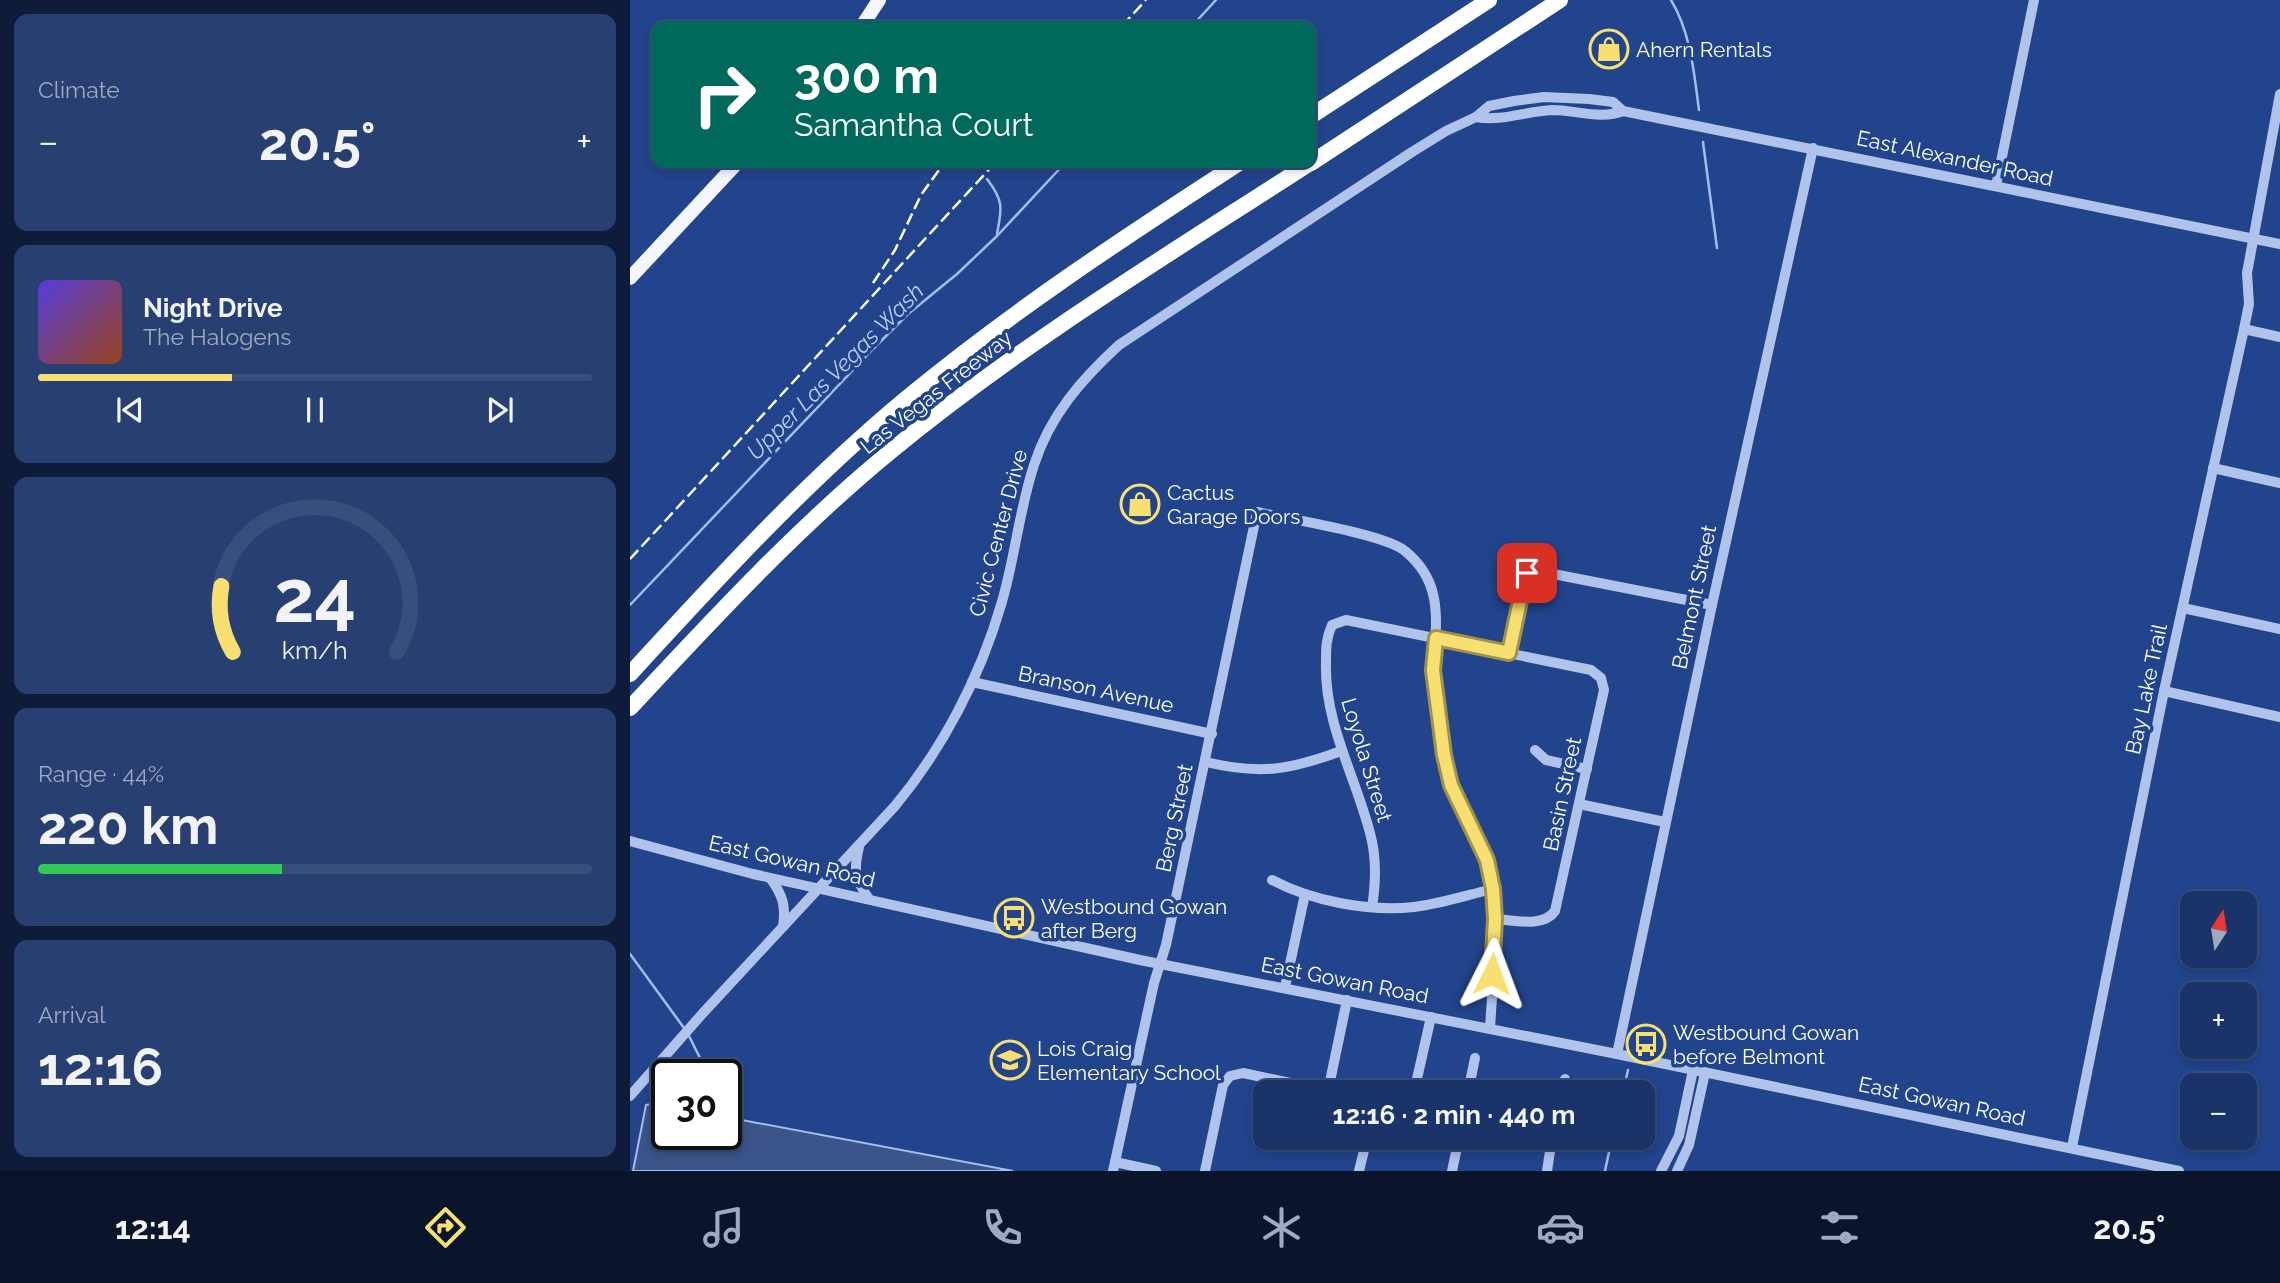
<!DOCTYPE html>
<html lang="en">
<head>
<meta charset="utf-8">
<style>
  body { margin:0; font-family:Raleway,sans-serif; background:#273f71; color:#f1f3f6; height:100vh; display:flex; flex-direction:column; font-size:26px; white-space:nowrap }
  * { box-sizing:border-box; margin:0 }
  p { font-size:23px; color:#9faac0 }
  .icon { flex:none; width:38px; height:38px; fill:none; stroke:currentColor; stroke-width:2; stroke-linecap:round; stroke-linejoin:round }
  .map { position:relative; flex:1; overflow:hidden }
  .sheet { display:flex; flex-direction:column; gap:14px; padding:14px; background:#0e1c3a; width:630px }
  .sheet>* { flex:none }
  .top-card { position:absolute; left:21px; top:21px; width:665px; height:147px; border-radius:14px; box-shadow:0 4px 10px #0003,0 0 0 2px #384e7d; background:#00695c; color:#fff; overflow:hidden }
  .needle { width:46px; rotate:12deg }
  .fabs { position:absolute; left:1550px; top:891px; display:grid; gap:14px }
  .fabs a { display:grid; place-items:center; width:77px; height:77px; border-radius:14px; background:#1a3369; box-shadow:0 4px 10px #0003,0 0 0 2px #384e7d; font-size:35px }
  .speed { position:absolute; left:21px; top:1059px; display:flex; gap:14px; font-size:35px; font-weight:700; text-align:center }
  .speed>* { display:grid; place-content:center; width:91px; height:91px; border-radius:50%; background:#1a3369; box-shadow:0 4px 10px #0003,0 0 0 2px #384e7d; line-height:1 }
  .speed .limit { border:4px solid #111; border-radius:10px; background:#fff; color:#111 }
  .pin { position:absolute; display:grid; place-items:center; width:60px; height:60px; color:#fff; margin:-30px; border-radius:14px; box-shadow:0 4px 10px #0006 }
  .me { position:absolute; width:77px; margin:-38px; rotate:3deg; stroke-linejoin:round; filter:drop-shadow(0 0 5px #0008) }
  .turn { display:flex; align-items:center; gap:24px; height:147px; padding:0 28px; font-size:32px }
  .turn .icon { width:91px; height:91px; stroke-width:2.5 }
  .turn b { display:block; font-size:49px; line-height:60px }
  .big { font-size:52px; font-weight:700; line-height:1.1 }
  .sheet .widget { flex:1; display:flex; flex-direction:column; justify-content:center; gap:10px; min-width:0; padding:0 24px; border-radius:14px; background:#273f71 }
  .sheet .dial { align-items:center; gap:0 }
  .dial svg { height:182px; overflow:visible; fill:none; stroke:#384e7d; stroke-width:7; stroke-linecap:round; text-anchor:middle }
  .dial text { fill:#f1f3f6; stroke:none }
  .song { display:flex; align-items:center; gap:21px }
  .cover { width:84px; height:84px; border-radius:10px; background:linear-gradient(135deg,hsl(250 70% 55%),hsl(20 70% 35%)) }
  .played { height:7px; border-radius:4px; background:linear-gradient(90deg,#f7e071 35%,#384e7d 35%) }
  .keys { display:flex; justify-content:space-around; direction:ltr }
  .heat { display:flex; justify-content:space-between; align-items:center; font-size:38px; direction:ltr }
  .charge { height:10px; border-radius:5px; background:linear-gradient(90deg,#34c759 44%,#384e7d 0) }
  .trip { position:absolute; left:623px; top:1080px; width:402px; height:70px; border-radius:14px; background:#1a3369; box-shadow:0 4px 10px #0003,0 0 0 2px #384e7d; font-weight:700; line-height:70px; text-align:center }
  .tab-bar { display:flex; height:112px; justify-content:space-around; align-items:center; background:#0a142a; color:#9faac0 }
  .tab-bar .icon { width:49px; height:49px }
  .tab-bar .active { color:#f7e071 }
  .tab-bar b { font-size:32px; color:#f1f3f6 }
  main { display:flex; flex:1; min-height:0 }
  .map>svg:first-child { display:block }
  .water { fill:#3b5489; stroke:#a3bdec; stroke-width:2 }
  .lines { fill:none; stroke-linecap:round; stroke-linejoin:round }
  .stream { stroke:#a3bdec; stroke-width:2.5 }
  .minor { stroke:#afc3eb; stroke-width:10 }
  .major { stroke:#f4f7fe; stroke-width:14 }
  .highway { stroke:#fff; stroke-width:16 }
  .rail { stroke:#fff; stroke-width:2.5; stroke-dasharray:12 5; stroke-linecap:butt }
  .route-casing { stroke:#a19249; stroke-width:18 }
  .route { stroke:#f7e071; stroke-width:12 }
  .labels { text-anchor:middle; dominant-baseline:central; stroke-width:7; stroke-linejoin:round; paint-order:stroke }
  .poi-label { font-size:21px; fill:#fff; stroke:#22448c; text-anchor:start }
  .street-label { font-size:21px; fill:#fff; stroke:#22448c }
  .water-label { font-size:23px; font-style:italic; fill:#bbcef2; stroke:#22448c }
</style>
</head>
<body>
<main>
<section class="sheet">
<div class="widget"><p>Climate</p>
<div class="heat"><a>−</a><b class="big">20.5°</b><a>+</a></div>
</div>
<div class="widget">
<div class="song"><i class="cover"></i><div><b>Night Drive</b><p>The Halogens</p></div></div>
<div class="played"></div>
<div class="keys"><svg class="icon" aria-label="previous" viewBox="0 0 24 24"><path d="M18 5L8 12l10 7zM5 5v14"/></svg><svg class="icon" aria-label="pause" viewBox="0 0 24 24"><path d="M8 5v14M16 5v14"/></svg><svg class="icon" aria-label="next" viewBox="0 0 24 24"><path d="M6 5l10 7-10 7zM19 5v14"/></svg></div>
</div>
<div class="widget dial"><svg viewBox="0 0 100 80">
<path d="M14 69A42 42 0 1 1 86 69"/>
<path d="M14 69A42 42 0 0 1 9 40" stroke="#f7e071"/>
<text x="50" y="56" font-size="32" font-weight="700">24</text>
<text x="50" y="72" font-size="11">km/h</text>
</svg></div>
<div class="widget"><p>Range · 44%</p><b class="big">220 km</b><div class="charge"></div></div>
<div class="widget"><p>Arrival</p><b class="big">12:16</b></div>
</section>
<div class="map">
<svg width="1650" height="1171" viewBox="0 0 1650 1171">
  <rect width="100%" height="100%" fill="#22448c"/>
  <polygon class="water" points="29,1103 37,1105 37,1134 96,1134 96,1117 383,1171 3,1171 16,1105"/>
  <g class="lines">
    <g class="stream">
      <path d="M1041,0C1061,33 1064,73 1069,110"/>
      <polyline points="562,26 586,0"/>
      <polyline points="1073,142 1087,248"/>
      <path d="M357,179C374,201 372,208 367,234"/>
      <polyline points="0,605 242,350 278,314 327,274 367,236 435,163"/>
      <polyline points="0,954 54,1028"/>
      <polyline points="59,1036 78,1074"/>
      <polyline points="993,1092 998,1070"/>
      <polyline points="975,1171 982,1138"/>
    </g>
    <g class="minor">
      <path d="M846,117C870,122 897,111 922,110C946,110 971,120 993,111"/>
      <polyline points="1366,186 1404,0"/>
      <polyline points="1614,329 1650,337"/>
      <polyline points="1583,468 1650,483"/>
      <polyline points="1553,608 1650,629"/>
      <polyline points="879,653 895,577 897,573 908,571 1082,605"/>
      <polyline points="342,682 582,734"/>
      <polyline points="1534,691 1650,717"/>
      <polyline points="905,750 916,760 957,769"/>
      <path d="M576,762C630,775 660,770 711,751"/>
      <polyline points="949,804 1035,822"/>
      <polyline points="0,841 123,874 510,960 987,1054 1549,1171"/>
      <path d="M229,847C223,871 225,879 239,899"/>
      <path d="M140,878C153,895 156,906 153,927"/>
      <path d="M642,880C681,901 739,912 784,907C810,904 837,895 863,889"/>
      <path d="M742,907C746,882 747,858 740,833C725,775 694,723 696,662C696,648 696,638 702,625L716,620L961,670L971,678L974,690L925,911C913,928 884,920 865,919"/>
      <polyline points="655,987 675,894"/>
      <polyline points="987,1054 1082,605 1183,148"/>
      <polyline points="698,1091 717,1000"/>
      <polyline points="784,1092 801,1017"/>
      <polyline points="838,1092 845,1058"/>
      <polyline points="928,1092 935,1079"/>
      <path d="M0,1096L73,1013L265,806C313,748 350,677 371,605C385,559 389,510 404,465C420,415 452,379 489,345L782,152L816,131L846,117L859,106L884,101L914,97L959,99L983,102L993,111L1650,244"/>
      <polyline points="1442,1147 1534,691 1614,329 1619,304 1617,273 1650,94"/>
      <polyline points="485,1162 526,1171"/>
      <path d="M483,1171L524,983L536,945L627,512C658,519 755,534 775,551C823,590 799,639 806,689C810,722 812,757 823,789C828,804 837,817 844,831C853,851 860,870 863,891C869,932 862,988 860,1029"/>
      <polyline points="575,1171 593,1085 600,1076 613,1073 703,1092"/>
      <polyline points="729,1171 737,1138"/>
      <polyline points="822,1171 829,1138"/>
      <polyline points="917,1171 922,1138"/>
      <polyline points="1031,1171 1049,1136 1063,1070"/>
      <polyline points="1047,1171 1059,1145 1075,1073"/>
    </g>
    <g class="major">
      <polyline points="232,26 249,0"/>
      <polyline points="0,278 107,163"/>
    </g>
    <g class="highway">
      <polyline points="681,116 859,0"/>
      <polyline points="681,163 930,0"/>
      <path d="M0,674C88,578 177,481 277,398C382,311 495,237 609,163"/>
      <path d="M0,708C83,619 166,529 261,451C392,343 538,255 680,163"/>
    </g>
    <g class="rail">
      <polyline points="492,26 516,0"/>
      <polyline points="243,283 265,250 291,195 309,170"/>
      <polyline points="0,559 365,163"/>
    </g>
  </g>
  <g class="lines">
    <defs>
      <polyline id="route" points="862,974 865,919 863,889 857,860 821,785 814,755 803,670 806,638 879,653 895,577 897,573"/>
    </defs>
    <use href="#route" class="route-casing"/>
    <use href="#route" class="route"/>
  </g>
  <defs>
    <symbol id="shop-ring" viewBox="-11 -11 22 22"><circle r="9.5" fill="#22448c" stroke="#f7e071" stroke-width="1.5"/><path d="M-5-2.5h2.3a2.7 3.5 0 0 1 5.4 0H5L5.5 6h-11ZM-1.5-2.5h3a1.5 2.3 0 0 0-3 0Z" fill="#f7e071"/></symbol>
    <symbol id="bus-ring" viewBox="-11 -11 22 22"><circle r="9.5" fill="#22448c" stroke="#f7e071" stroke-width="1.5"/><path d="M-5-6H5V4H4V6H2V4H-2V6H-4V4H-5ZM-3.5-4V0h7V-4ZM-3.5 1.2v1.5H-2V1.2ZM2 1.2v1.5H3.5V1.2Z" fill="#f7e071"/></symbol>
    <symbol id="school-ring" viewBox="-11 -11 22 22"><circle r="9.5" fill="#22448c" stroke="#f7e071" stroke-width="1.5"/><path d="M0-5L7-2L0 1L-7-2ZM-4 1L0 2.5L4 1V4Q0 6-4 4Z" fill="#f7e071"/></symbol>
  </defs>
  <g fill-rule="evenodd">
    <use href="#shop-ring" x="957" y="27" width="44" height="44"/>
    <use href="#shop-ring" x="488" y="482" width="44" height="44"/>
    <use href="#bus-ring" x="362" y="896" width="44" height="44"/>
    <use href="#bus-ring" x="994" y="1022" width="44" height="44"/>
    <use href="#school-ring" x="358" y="1038" width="44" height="44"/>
  </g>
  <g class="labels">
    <g class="poi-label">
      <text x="1006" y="49">Ahern Rentals</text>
      <text x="537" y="492">Cactus<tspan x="537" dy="24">Garage Doors</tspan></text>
      <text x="411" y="906">Westbound Gowan<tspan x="411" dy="24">after Berg</tspan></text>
      <text x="1043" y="1032">Westbound Gowan<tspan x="1043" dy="24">before Belmont</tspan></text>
      <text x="407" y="1048">Lois Craig<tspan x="407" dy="24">Elementary School</tspan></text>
    </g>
    <g class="street-label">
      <text transform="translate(1325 158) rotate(12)">East Alexander Road</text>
      <text transform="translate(306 392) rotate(-38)">Las Vegas Freeway</text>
      <text transform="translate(368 533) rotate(-75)">Civic Center Drive</text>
      <text transform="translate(1064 597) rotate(-78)">Belmont Street</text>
      <text transform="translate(466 689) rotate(12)">Branson Avenue</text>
      <text transform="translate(1516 689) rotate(-78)">Bay Lake Trail</text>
      <text transform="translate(737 760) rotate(73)">Loyola Street</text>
      <text transform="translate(932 794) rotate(-78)">Basin Street</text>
      <text transform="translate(544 818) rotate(-78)">Berg Street</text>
      <text transform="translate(162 861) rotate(13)">East Gowan Road</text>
      <text transform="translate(715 980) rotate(11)">East Gowan Road</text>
      <text transform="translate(1312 1101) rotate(12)">East Gowan Road</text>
    </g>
    <g class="water-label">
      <text transform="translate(205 371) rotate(-45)">Upper Las Vegas Wash</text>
    </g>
  </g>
</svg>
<div class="fabs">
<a><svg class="needle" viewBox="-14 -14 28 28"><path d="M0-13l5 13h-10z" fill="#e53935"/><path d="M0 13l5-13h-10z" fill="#9faac0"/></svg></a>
<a>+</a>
<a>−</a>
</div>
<div class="speed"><div class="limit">30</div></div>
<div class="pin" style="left:897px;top:573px;background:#d93025"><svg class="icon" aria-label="arrive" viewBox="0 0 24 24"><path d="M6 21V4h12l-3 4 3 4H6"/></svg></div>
<svg class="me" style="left:862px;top:974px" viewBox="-20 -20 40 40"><path d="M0-17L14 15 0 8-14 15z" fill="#f7e071" stroke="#fff" stroke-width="4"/></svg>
<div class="trip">12:16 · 2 min · 440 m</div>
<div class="top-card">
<div class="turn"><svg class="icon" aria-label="right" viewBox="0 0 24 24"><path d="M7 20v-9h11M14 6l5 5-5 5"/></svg><div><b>300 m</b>Samantha Court</div></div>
</div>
</div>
</main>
<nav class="tab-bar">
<b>12:14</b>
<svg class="icon active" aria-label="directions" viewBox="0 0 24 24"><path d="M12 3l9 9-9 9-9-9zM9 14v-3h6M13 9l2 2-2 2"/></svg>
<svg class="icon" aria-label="music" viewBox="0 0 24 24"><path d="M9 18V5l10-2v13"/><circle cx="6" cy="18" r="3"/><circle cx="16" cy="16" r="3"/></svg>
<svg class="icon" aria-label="phone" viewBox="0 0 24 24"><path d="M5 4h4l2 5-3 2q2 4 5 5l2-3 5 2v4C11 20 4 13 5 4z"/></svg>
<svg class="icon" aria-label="climate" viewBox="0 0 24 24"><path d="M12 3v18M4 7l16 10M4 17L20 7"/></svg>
<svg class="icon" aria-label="car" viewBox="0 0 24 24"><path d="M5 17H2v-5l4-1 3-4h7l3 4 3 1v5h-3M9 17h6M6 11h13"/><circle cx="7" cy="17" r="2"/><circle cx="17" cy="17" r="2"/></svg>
<svg class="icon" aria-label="filters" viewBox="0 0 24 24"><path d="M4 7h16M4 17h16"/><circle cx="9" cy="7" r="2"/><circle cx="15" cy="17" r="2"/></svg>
<b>20.5°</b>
</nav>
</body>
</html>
